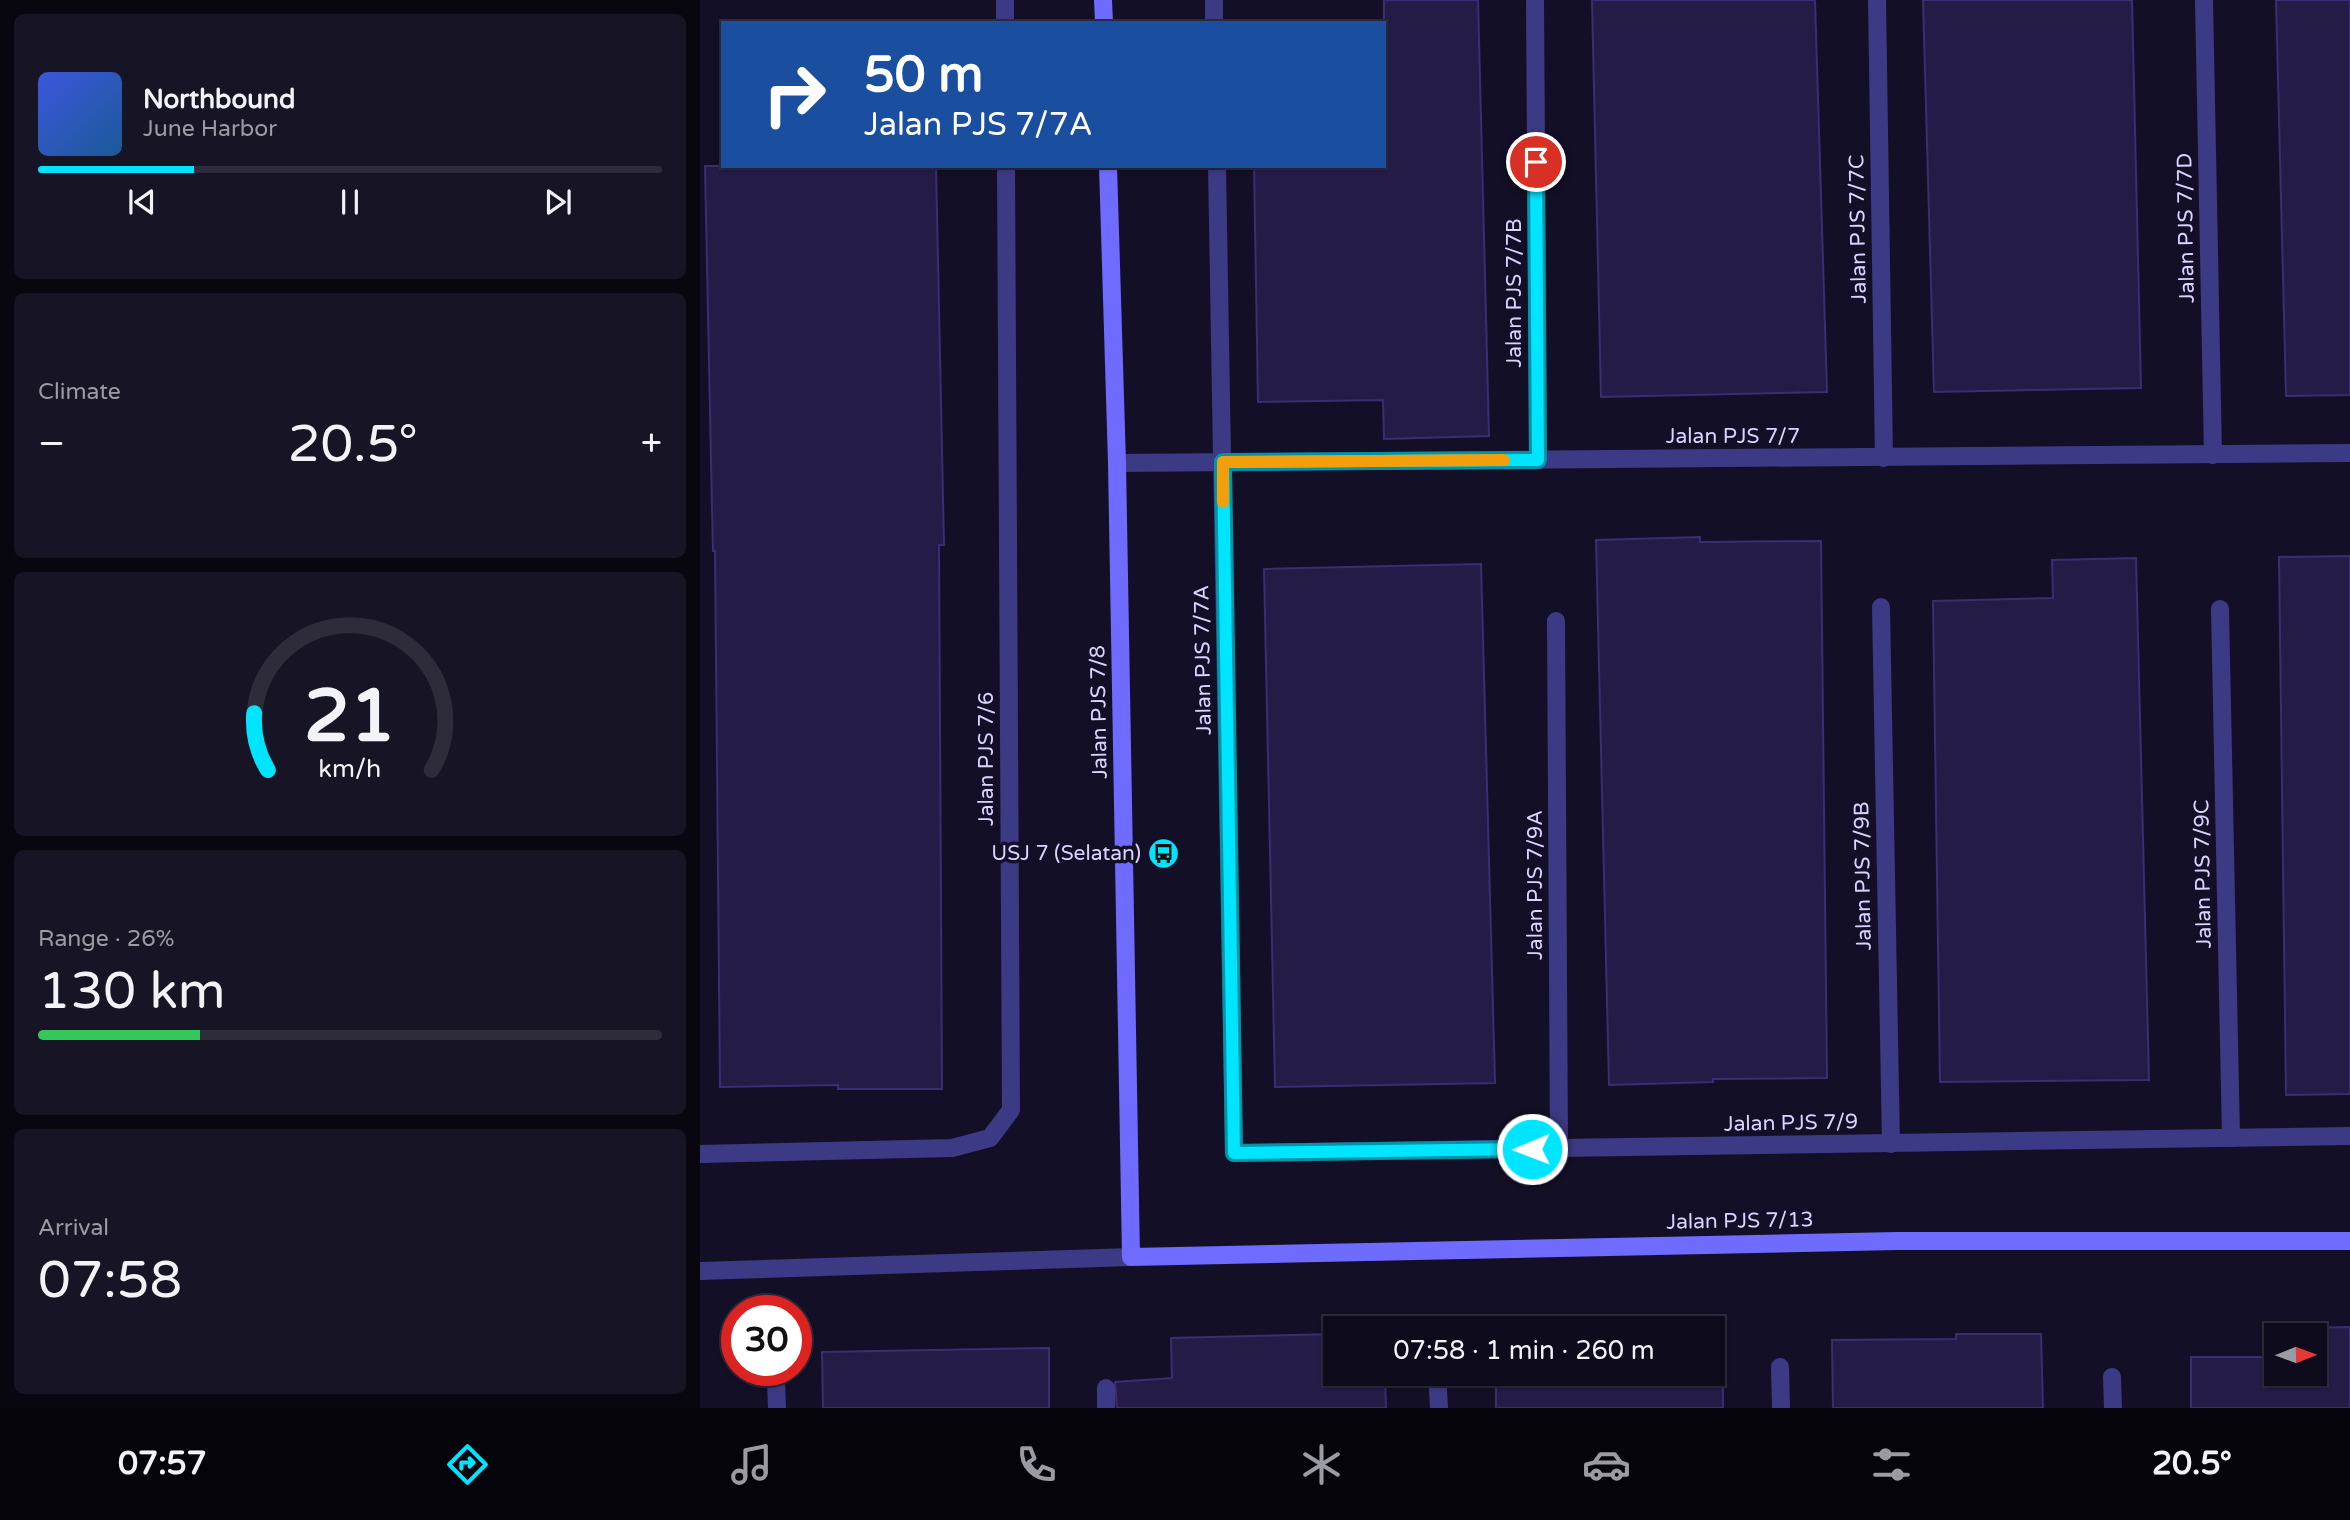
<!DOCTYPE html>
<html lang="en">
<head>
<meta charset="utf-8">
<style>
  body { margin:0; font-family:"Varela Round",sans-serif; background:#171425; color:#f1f3f6; height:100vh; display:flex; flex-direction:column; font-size:26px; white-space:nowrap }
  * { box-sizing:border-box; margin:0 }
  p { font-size:23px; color:#9b9ba3 }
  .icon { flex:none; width:38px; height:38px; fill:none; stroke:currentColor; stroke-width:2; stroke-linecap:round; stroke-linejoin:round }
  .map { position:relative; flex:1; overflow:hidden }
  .panel { display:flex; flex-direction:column; gap:14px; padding:14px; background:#08060f; width:700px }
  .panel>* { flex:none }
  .banner { position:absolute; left:21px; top:21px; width:665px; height:147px; border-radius:0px; box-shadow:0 2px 5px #0004,0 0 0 2px #2e2b3b; background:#1a4fa0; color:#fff; overflow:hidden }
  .needle { width:46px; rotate:89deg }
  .tools { position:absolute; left:1564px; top:1323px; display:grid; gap:14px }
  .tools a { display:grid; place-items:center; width:63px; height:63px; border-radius:0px; background:#0e0b1c; box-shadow:0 2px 5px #0004,0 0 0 2px #2e2b3b; font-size:35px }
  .speed { position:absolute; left:21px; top:1295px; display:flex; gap:14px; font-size:35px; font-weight:700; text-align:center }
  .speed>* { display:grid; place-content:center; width:91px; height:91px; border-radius:50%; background:#0e0b1c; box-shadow:0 2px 5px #0004,0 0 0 2px #2e2b3b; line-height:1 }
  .speed .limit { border:10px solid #d22; background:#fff; color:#111 }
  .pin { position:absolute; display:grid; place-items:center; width:60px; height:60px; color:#fff; margin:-30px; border:4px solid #fff; border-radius:50%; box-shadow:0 2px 7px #0007 }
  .me { position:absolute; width:77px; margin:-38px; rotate:269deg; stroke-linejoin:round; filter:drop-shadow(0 0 5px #0008) }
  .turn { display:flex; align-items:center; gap:24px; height:147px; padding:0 28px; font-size:32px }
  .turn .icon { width:91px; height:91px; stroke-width:2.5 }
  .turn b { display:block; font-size:49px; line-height:60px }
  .big { font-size:52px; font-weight:600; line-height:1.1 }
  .panel .card { flex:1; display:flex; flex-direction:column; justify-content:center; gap:10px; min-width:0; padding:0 24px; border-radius:10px; background:#171425 }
  .panel .dial { align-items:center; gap:0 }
  .dial svg { height:182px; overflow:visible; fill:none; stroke:#2e2b3b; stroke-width:7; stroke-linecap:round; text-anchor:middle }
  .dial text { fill:#f1f3f6; stroke:none }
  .song { display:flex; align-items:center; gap:21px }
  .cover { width:84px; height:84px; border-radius:10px; background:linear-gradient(135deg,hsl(230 70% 55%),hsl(210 70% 35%)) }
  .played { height:7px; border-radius:4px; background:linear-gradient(90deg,#00e5ff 25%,#2e2b3b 25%) }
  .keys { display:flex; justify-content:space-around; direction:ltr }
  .heat { display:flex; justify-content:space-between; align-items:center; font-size:38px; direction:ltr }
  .charge { height:10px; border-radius:5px; background:linear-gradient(90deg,#34c759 26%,#2e2b3b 0) }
  .trip { position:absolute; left:623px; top:1316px; width:402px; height:70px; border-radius:0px; background:#0e0b1c; box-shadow:0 2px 5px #0004,0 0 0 2px #2e2b3b; font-weight:600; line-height:70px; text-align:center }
  .tab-bar { display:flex; height:112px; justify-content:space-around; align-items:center; background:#06040b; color:#9b9ba3 }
  .tab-bar .icon { width:49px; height:49px }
  .tab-bar .selected { color:#00e5ff }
  .tab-bar b { font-size:32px; color:#f1f3f6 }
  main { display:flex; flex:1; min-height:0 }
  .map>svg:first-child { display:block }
  .building { fill:#241b47; stroke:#3b2d73; stroke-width:2 }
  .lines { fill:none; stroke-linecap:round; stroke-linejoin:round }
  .street { stroke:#3d3a85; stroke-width:18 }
  .secondary { stroke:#6f6bff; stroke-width:18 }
  .route-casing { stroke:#0095a6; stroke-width:18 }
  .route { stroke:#00e5ff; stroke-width:12 }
  .slow { stroke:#f59e0b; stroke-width:12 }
  .labels { text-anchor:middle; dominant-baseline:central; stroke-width:7; stroke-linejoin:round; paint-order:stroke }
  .street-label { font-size:21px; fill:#d9d4ff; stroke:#130f26 }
  .poi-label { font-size:21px; fill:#d9d4ff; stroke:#130f26; text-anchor:end }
</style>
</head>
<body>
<main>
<section class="panel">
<div class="card">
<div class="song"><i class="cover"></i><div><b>Northbound</b><p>June Harbor</p></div></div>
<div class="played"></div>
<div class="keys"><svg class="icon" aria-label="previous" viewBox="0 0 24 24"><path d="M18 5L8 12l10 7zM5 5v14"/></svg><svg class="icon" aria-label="pause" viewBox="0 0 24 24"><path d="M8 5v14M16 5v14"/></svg><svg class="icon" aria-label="next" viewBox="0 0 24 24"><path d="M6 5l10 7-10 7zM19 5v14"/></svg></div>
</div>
<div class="card"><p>Climate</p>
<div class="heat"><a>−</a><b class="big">20.5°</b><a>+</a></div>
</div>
<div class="card dial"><svg viewBox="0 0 100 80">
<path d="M14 69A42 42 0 1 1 86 69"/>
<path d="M14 69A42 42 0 0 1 8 44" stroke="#00e5ff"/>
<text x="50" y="56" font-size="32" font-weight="700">21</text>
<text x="50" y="72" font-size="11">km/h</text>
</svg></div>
<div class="card"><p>Range · 26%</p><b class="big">130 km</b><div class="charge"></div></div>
<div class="card"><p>Arrival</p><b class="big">07:58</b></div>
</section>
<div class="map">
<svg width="1650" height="1408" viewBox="0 0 1650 1408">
  <rect width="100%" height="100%" fill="#130f26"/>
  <g class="building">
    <polygon points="684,0 778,0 789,436 684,439 683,400 558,402 554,166 684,166"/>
    <polygon points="892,0 1115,0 1127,392 901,397"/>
    <polygon points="1223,0 1432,0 1441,388 1234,392"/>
    <polygon points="1576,0 1650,0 1650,395 1586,396"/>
    <polygon points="5,166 236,166 244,545 239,545 242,1089 138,1089 138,1085 20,1087 15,551 13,551 12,509"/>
    <polygon points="1000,537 1000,542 1121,541 1127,1078 1013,1079 1013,1082 909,1085 896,540"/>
    <polygon points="1650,556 1650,1094 1586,1095 1579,557"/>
    <polygon points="1436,558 1449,1080 1240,1082 1233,601 1353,598 1352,560"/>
    <polygon points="781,564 795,1083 575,1087 564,569"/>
    <polygon points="1650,1327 1650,1408 1491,1408 1491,1357 1577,1357 1577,1374 1615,1374 1615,1335 1600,1335 1599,1328"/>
    <polygon points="635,1334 635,1374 685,1374 686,1408 417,1408 415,1382 472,1378 471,1338"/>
    <polygon points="1256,1334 1341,1334 1343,1408 1133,1408 1132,1340 1256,1339"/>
    <polygon points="349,1348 349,1408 123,1408 122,1352"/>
    <rect x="796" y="1374" width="227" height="34"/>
  </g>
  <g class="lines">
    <g class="street">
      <polyline points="305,0 305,23"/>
      <polyline points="514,0 514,23"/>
      <polyline points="835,0 838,460"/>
      <polyline points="1177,0 1184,458"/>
      <polyline points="1504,0 1513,455"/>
      <polyline points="517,166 534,1153 1650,1136"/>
      <polyline points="417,463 1650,453"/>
      <polyline points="1181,607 1191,1144"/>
      <polyline points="1520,609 1531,1138"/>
      <polyline points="856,621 859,1149"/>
      <polyline points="0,1154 252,1148 290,1138 311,1110 306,166"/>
      <polyline points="0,1271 431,1257"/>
      <polyline points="1080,1367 1081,1408"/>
      <polyline points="1412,1377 1413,1408"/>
      <polyline points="76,1381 77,1408"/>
      <polyline points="406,1388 406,1408"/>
      <polyline points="738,1389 739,1408"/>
    </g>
    <g class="secondary">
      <polyline points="403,0 404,23"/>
      <polyline points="408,166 417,463 431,1257 1197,1241 1650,1241"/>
    </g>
  </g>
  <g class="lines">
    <defs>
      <polyline id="route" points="832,1149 534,1153 523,462 838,460 836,162"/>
    </defs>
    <use href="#route" class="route-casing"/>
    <use href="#route" class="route"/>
    <polyline class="slow" points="523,502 523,462 804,460"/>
  </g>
  <defs>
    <symbol id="bus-disc" viewBox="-11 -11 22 22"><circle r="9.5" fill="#00e5ff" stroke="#130f26"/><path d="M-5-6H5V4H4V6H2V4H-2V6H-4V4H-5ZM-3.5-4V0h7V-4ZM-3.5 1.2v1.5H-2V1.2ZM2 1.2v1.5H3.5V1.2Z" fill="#111"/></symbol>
  </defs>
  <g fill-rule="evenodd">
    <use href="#bus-disc" x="446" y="836" width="35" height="35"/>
  </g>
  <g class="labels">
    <g class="street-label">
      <text transform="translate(1486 228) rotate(-91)">Jalan PJS 7/7D</text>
      <text transform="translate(1158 229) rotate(-91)">Jalan PJS 7/7C</text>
      <text transform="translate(814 293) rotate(-90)">Jalan PJS 7/7B</text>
      <text x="1033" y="436">Jalan PJS 7/7</text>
      <text transform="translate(503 660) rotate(-91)">Jalan PJS 7/7A</text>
      <text transform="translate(399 712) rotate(-91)">Jalan PJS 7/8</text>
      <text transform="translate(286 759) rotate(-90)">Jalan PJS 7/6</text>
      <text transform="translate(1503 874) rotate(-91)">Jalan PJS 7/9C</text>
      <text transform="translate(1163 876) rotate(-91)">Jalan PJS 7/9B</text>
      <text transform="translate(835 885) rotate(-90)">Jalan PJS 7/9A</text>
      <text transform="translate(1091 1123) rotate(-1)">Jalan PJS 7/9</text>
      <text transform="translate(1040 1221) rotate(-1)">Jalan PJS 7/13</text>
    </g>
    <g class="poi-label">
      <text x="441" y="853">USJ 7 (Selatan)</text>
    </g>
  </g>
</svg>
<div class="tools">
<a><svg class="needle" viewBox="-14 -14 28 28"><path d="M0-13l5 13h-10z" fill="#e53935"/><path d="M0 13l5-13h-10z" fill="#9b9ba3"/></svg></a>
</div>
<div class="speed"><div class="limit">30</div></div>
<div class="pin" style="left:836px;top:162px;background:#d93025"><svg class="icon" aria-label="arrive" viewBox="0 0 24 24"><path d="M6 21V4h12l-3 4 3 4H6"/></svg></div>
<svg class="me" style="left:832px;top:1149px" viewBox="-20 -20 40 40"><circle r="17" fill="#00e5ff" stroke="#fff" stroke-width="3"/><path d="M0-11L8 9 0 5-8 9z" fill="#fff"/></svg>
<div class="trip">07:58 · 1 min · 260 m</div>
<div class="banner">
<div class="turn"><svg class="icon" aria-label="right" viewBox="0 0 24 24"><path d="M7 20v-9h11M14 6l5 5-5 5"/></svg><div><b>50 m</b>Jalan PJS 7/7A</div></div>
</div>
</div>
</main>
<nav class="tab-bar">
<b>07:57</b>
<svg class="icon selected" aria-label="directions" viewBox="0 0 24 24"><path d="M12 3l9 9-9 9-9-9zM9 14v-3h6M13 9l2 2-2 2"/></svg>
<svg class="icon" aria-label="music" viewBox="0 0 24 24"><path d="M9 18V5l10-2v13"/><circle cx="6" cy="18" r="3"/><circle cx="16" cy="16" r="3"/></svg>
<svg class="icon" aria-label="phone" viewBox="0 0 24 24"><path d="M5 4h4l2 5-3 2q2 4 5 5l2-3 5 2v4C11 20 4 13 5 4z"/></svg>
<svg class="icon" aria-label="climate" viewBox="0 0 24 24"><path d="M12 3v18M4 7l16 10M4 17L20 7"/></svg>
<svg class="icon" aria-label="car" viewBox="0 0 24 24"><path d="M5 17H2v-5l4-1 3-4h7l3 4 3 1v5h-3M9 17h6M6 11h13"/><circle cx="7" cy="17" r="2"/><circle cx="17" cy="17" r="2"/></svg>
<svg class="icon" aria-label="filters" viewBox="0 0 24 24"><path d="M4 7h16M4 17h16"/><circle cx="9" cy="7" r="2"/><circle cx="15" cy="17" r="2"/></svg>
<b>20.5°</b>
</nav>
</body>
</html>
